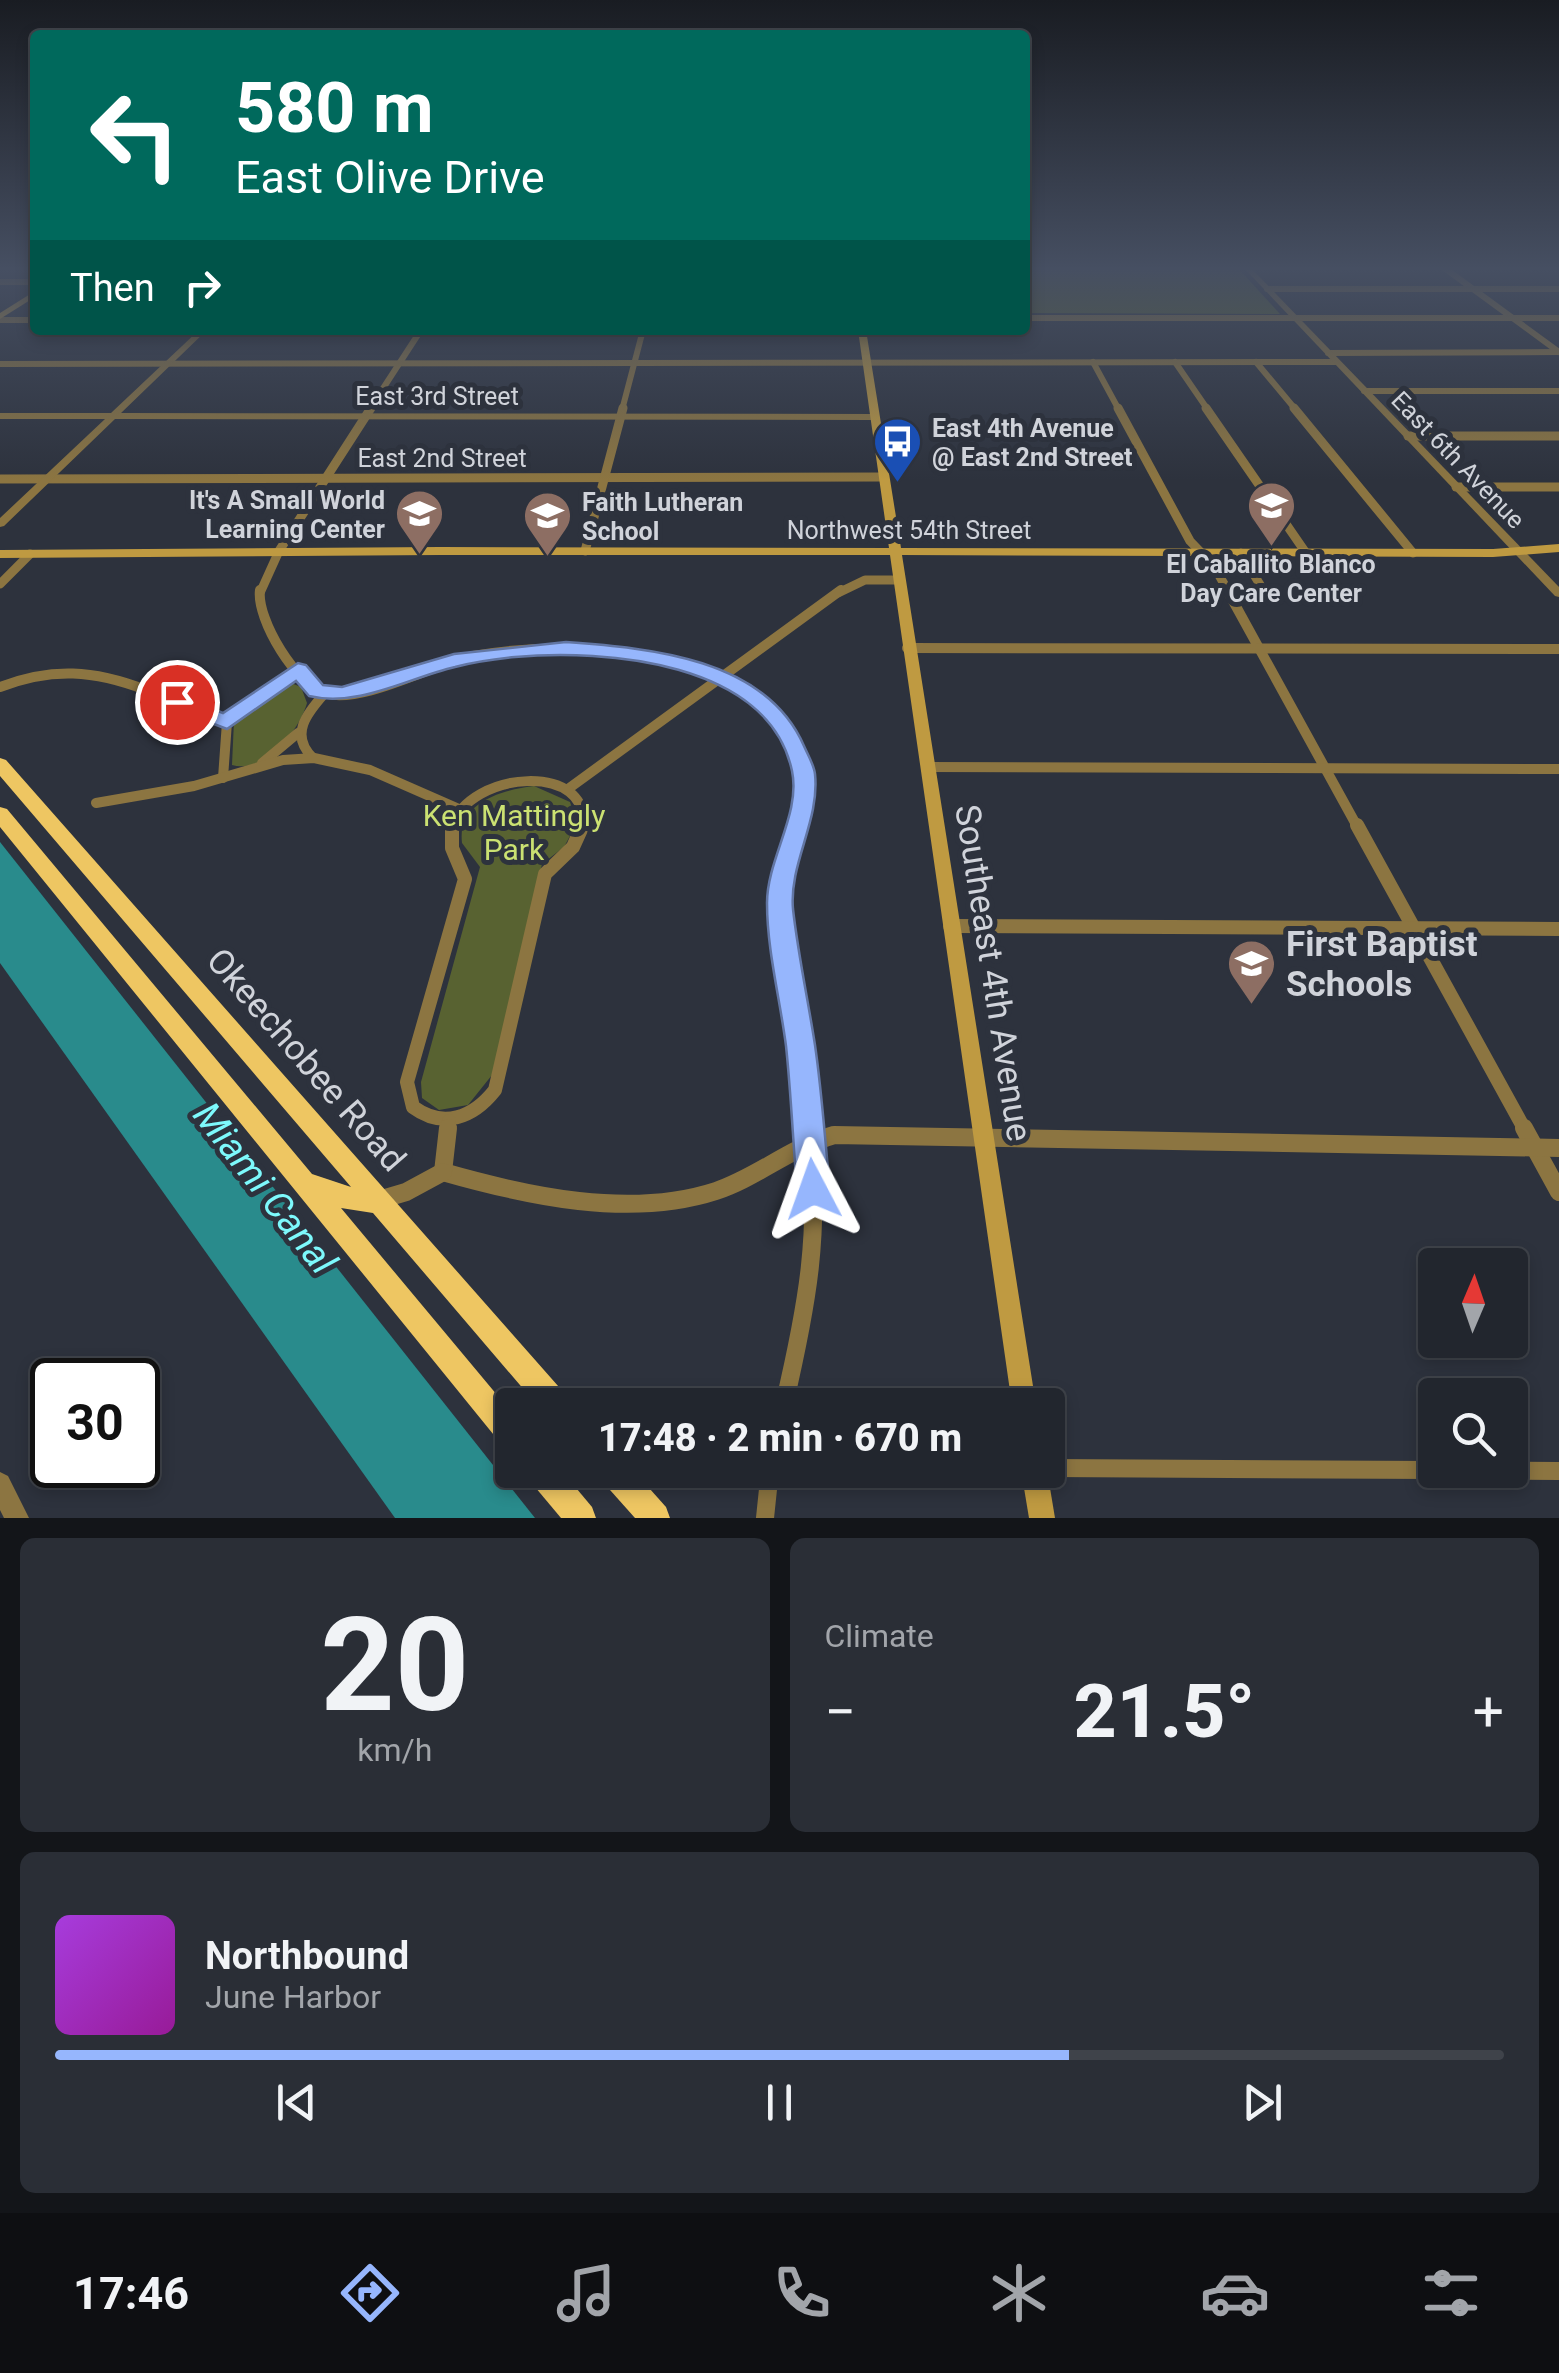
<!DOCTYPE html>
<html lang="en">
<head>
<meta charset="utf-8">
<style>
  body { margin:0; font-family:Roboto,sans-serif; background:#2a2e36; color:#f1f3f6; height:100vh; display:flex; flex-direction:column; font-size:38px; white-space:nowrap }
  * { box-sizing:border-box; margin:0 }
  p { font-size:32px; color:#a2a5aa }
  .icon { flex:none; width:55px; height:55px; fill:none; stroke:currentColor; stroke-width:2; stroke-linecap:round; stroke-linejoin:round }
  .map { position:relative; height:1518px; overflow:hidden }
  .details { display:flex; flex-direction:column; gap:20px; padding:20px; background:#131519; flex:1 }
  .details>* { flex:none }
  .top-card { position:absolute; left:30px; top:30px; width:1000px; height:305px; border-radius:10px; box-shadow:0 5px 15px #0003,0 0 0 2px #3f434a; background:#00695c; color:#fff; overflow:hidden }
  .needle { width:65px; rotate:2deg }
  .tools { position:absolute; left:1418px; top:1248px; display:grid; gap:20px }
  .tools a { display:grid; place-items:center; width:110px; height:110px; border-radius:10px; background:#22262e; box-shadow:0 5px 15px #0003,0 0 0 2px #3f434a; font-size:50px }
  .speed { position:absolute; left:30px; top:1358px; display:flex; gap:20px; font-size:50px; font-weight:700; text-align:center }
  .speed>* { display:grid; place-content:center; width:130px; height:130px; border-radius:50%; background:#22262e; box-shadow:0 5px 15px #0003,0 0 0 2px #3f434a; line-height:1 }
  .speed .limit { border:5px solid #111; border-radius:15px; background:#fff; color:#111 }
  .pin { position:absolute; display:grid; place-items:center; width:85px; height:85px; color:#fff; margin:-42px; border:5px solid #fff; border-radius:50%; box-shadow:0 2px 10px #0007 }
  .me { position:absolute; width:110px; margin:-55px; rotate:356deg; stroke-linejoin:round; filter:drop-shadow(0 0 8px #0008) }
  .turn { display:flex; align-items:center; gap:35px; height:210px; padding:0 40px; font-size:45px }
  .turn .icon { width:130px; height:130px; stroke-width:2.5 }
  .turn b { display:block; font-size:70px; line-height:85px }
  .then { display:flex; align-items:center; height:95px; padding:0 40px; background:#0003; gap:20px; font-size:38px }
  .big { font-size:75px; font-weight:800; line-height:1.1 }
  .details .card { flex:1; display:flex; flex-direction:column; justify-content:center; gap:15px; min-width:0; padding:0 35px; border-radius:15px; background:#2a2e36 }
  .details .dial { align-items:center; gap:0 }
  .dial b { font-size:130px; line-height:1 }
  .song { display:flex; align-items:center; gap:30px }
  .cover { width:120px; height:120px; border-radius:15px; background:linear-gradient(135deg,hsl(280 70% 55%),hsl(300 70% 35%)) }
  .played { height:10px; border-radius:5px; background:linear-gradient(90deg,#96b6fd 70%,#3f434a 70%) }
  .keys { display:flex; justify-content:space-around; direction:ltr }
  .heat { display:flex; justify-content:space-between; align-items:center; font-size:55px; direction:ltr }
  .details .tiles { flex:1; display:grid; gap:20px; grid-template-columns:1fr 1fr }
  .card:last-child { grid-column:span 2 }
  .trip { position:absolute; left:495px; top:1388px; width:570px; height:100px; border-radius:10px; background:#22262e; box-shadow:0 5px 15px #0003,0 0 0 2px #3f434a; font-weight:800; line-height:100px; text-align:center }
  .tab-bar { display:flex; height:160px; justify-content:space-around; align-items:center; background:#0e0f12; color:#a2a5aa }
  .tab-bar .icon { width:70px; height:70px }
  .tab-bar .selected { color:#96b6fd }
  .tab-bar b { font-size:45px; color:#f1f3f6 }
  .map>svg:first-child { display:block }
  .green { fill:#586231 }
  .water { fill:#298b8c }
  .lines { fill:none; stroke-linecap:round; stroke-linejoin:round }
  .minor-far4 { stroke:#8c7541; stroke-width:6 }
  .minor-far3 { stroke:#8c7541; stroke-width:9 }
  .minor-far2 { stroke:#8c7541; stroke-width:10 }
  .minor-far1 { stroke:#8c7541; stroke-width:14 }
  .minor { stroke:#8c7541; stroke-width:18 }
  .tertiary { fill:#8c7541; fill-rule:evenodd }
  .secondary { fill:#bf9a41; fill-rule:evenodd }
  .trunk { fill:#eec662; fill-rule:evenodd }
  .route { fill:#96b6fd; stroke:#6276a4; stroke-width:2.5 }
  .labels { text-anchor:middle; dominant-baseline:central; stroke-width:10; stroke-linejoin:round; paint-order:stroke }
  .far-street-label { font-size:25px; fill:#d0d3da; stroke:#2d323d }
  .far-poi-label { font-size:25px; font-weight:bold; fill:#d0d3da; stroke:#2d323d; text-anchor:start }
  .park-label { font-size:30px; fill:#cbe172; stroke:#2d323d }
  .near-poi-label { font-size:35px; font-weight:bold; fill:#d0d3da; stroke:#2d323d; text-anchor:start }
  .near-street-label { font-size:35px; fill:#d0d3da; stroke:#2d323d }
  .near-water-label { font-size:38px; font-style:italic; fill:#7df9fc; stroke:#2d323d }
</style>
</head>
<body>
<div class="map">
<svg width="1559" height="1518" viewBox="0 0 1559 1518">
  <rect width="100%" height="100%" fill="#2d323d"/>
  <g class="green">
    <polygon points="1025,267 1237,267 1280,314 1025,313"/>
    <path d="M291,683L301,687L307,703C299,731 265,774 232,765L234,721Z"/>
    <path d="M534,786L570,802L577,823L564,847L542,864L492,1075L468,1105L439,1110L422,1098L421,1082L480,867L462,843C457,802 502,790 534,786Z"/>
  </g>
  <polygon class="water" points="0,842 535,1518 395,1518 0,963"/>
  <g class="lines">
    <g class="minor-far4">
      <polyline points="1443,267 1559,352"/>
      <polyline points="0,282 35,282"/>
      <polyline points="1267,289 1559,289"/>
      <polyline points="1025,318 1559,318"/>
      <polyline points="0,320 35,320"/>
      <polyline points="1328,353 1559,352"/>
      <polyline points="1093,362 1119,410"/>
      <polyline points="1175,362 1208,410"/>
      <polyline points="1256,362 1296,410"/>
      <polyline points="0,364 1337,362"/>
      <polyline points="1364,391 1559,391"/>
      <polyline points="369,410 421,330"/>
      <polyline points="622,410 643,330"/>
    </g>
    <g class="minor-far3">
      <polyline points="1118,408 1190,541 1214,566 1229,593"/>
      <polyline points="1206,408 1306,553"/>
      <polyline points="1294,408 1413,553"/>
      <polyline points="1408,436 1559,436"/>
      <polyline points="0,479 884,477"/>
      <polyline points="1456,487 1559,487"/>
      <polyline points="585,551 623,408"/>
      <polyline points="1241,553 1265,593"/>
      <polyline points="0,584 30,554"/>
      <polyline points="260,593 279,551 371,408"/>
      <polyline points="838,593 865,580 898,580"/>
    </g>
    <g class="minor-far2">
      <path d="M260,590C256,619 297,687 327,694C366,703 432,664 473,656C587,635 847,651 796,828"/>
      <polyline points="1227,590 1358,828"/>
      <polyline points="1264,590 1266,594"/>
      <polyline points="907,648 1559,649"/>
      <path d="M0,687C52,667 94,670 146,690"/>
      <polyline points="156,694 227,722"/>
      <path d="M313,758C289,735 307,713 325,693"/>
      <polyline points="262,763 298,733"/>
      <polyline points="926,767 1559,769"/>
      <polyline points="223,778 227,722 240,708 299,670"/>
      <polyline points="568,789 841,590"/>
      <polyline points="96,803 194,786 283,760 314,758 370,770 459,809"/>
      <path d="M451,828C469,769 594,762 582,828"/>
    </g>
    <g class="minor-far1">
      <path d="M452,825V848L465,879L407,1082L413,1107C443,1129 473,1118 495,1090L545,874L573,847L583,825"/>
      <polyline points="797,825 784,871 780,905 810,1130"/>
      <polyline points="1357,825 1525,1130"/>
      <polyline points="950,926 1559,929"/>
      <polyline points="448,1130 449,1121"/>
    </g>
    <g class="minor">
      <polyline points="1524,1128 1559,1192"/>
      <path d="M443,1172C527,1196 630,1219 716,1191C758,1177 787,1149 834,1135L1559,1148"/>
      <polyline points="443,1172 448,1128"/>
      <polyline points="379,1200 406,1192 443,1172"/>
      <path d="M784,1405C808,1302 820,1235 810,1128"/>
      <polyline points="1048,1468 1435,1470"/>
      <polyline points="1445,1470 1559,1471"/>
      <polyline points="765,1518 770,1470"/>
    </g>
    <g class="tertiary">
      <polygon points="1243,267 1250,267 1559,587 1559,597 1555,596"/>
      <polygon points="199,330 207,330 121,413 875,414 879,417 875,420 115,419 4,526 0,527 0,518 105,419 0,419 0,413 111,413"/>
      <polygon points="0,1472 8,1476 29,1518 4,1518 0,1510"/>
    </g>
    <g class="secondary">
      <polygon points="35,291 35,297 0,319 0,313"/>
      <polygon points="858,330 866,330 901,548 1493,549 1559,544 1559,552 1493,557 902,555 1036,1405 1012,1405 890,555 440,555 0,558 0,550 440,547 889,548"/>
      <polygon points="1021,1470 1047,1470 1055,1518 1029,1518"/>
    </g>
    <g class="trunk">
      <polygon points="0,758 6,760 566,1395 570,1405 537,1405 373,1213 341,1208 512,1413 512,1450 502,1445 0,827 0,807 7,809 312,1174 351,1187 0,776"/>
      <polygon points="526,1470 561,1470 592,1507 596,1518 561,1518 530,1481"/>
      <polygon points="598,1470 633,1470 666,1507 670,1518 635,1518 602,1481"/>
    </g>
  </g>
  <linearGradient id="sky" x2="0" y2="1"><stop stop-color="#191c22"/><stop offset="0.56" stop-color="#464f62"/><stop offset="1" stop-color="#464f62" stop-opacity="0"/></linearGradient>
  <rect width="1559" height="480" fill="url(#sky)"/>
  <path class="route" d="M566,642C650,648 766,658 804,746C808,755 814,765 815,774C820,821 789,863 793,909C798,954 808,1000 815,1045C822,1093 825,1141 830,1189L825,1201L813,1205L802,1201L797,1189C793,1142 791,1093 786,1046C780,999 767,950 767,903C767,859 801,814 792,771C769,661 604,649 515,657C495,659 474,662 455,667C408,678 358,708 309,696L296,681L227,729L169,707L166,702L177,695L223,713L298,663L306,665L323,685L342,687L454,654Z"/>
  <defs>
    <symbol id="bus-pin" viewBox="-11 -11 22 30"><path d="M0 17L-7.5 6A9.5 9.5 0 1 1 7.5 6Z" fill="#1a4fb4" stroke="#2d323d"/><path d="M-5-6H5V4H4V6H2V4H-2V6H-4V4H-5ZM-3.5-4V0h7V-4ZM-3.5 1.2v1.5H-2V1.2ZM2 1.2v1.5H3.5V1.2Z" fill="#fff"/></symbol>
    <symbol id="school-pin" viewBox="-11 -11 22 30"><path d="M0 17L-7.5 6A9.5 9.5 0 1 1 7.5 6Z" fill="#8d6e63" stroke="#2d323d"/><path d="M0-5L7-2L0 1L-7-2ZM-4 1L0 2.5L4 1V4Q0 6-4 4Z" fill="#fff"/></symbol>
  </defs>
  <g fill-rule="evenodd">
    <use href="#bus-pin" x="870" y="414" width="55" height="75"/>
    <use href="#school-pin" x="1244" y="478" width="55" height="75"/>
    <use href="#school-pin" x="392" y="486" width="55" height="75"/>
    <use href="#school-pin" x="520" y="488" width="55" height="75"/>
    <use href="#school-pin" x="1224" y="936" width="55" height="75"/>
  </g>
  <g class="labels">
    <g class="far-street-label">
      <text x="437" y="396">East 3rd Street</text>
      <text x="442" y="458">East 2nd Street</text>
      <text transform="translate(1458 460) rotate(46)">East 6th Avenue</text>
      <text x="909" y="530">Northwest 54th Street</text>
    </g>
    <g class="far-poi-label">
      <text x="932" y="428">East 4th Avenue<tspan x="932" dy="29">@ East 2nd Street</tspan></text>
      <text x="385" y="500" text-anchor="end">It's A Small World<tspan x="385" dy="29">Learning Center</tspan></text>
      <text x="582" y="502">Faith Lutheran<tspan x="582" dy="29">School</tspan></text>
      <text x="1271" y="564" text-anchor="middle">El Caballito Blanco<tspan x="1271" dy="29">Day Care Center</tspan></text>
    </g>
    <g class="park-label">
      <text x="514" y="815">Ken Mattingly<tspan x="514" dy="34">Park</tspan></text>
    </g>
    <g class="near-poi-label">
      <text x="1286" y="944">First Baptist<tspan x="1286" dy="40">Schools</tspan></text>
    </g>
    <g class="near-street-label">
      <text transform="translate(993 973) rotate(81)">Southeast 4th Avenue</text>
      <text transform="translate(306 1060) rotate(49)">Okeechobee Road</text>
    </g>
    <g class="near-water-label">
      <text transform="translate(265 1188) rotate(52)">Miami Canal</text>
    </g>
  </g>
</svg>
<div class="tools">
<a><svg class="needle" viewBox="-14 -14 28 28"><path d="M0-13l5 13h-10z" fill="#e53935"/><path d="M0 13l5-13h-10z" fill="#a2a5aa"/></svg></a>
<a><svg class="icon" aria-label="search" viewBox="0 0 24 24"><circle cx="10" cy="10" r="6"/><path d="M15 15l6 6"/></svg></a>
</div>
<div class="speed"><div class="limit">30</div></div>
<div class="pin" style="left:177px;top:702px;background:#d93025"><svg class="icon" aria-label="arrive" viewBox="0 0 24 24"><path d="M6 21V4h12l-3 4 3 4H6"/></svg></div>
<svg class="me" style="left:813px;top:1189px" viewBox="-20 -20 40 40"><path d="M0-17L14 15 0 8-14 15z" fill="#96b6fd" stroke="#fff" stroke-width="4"/></svg>
<div class="trip">17:48 · 2 min · 670 m</div>
<div class="top-card">
<div class="turn"><svg class="icon" aria-label="left" viewBox="0 0 24 24"><path d="M17 20v-9H6M10 6l-5 5 5 5"/></svg><div><b>580 m</b>East Olive Drive</div></div>
<div class="then">Then<svg class="icon" aria-label="right" viewBox="0 0 24 24"><path d="M7 20v-9h11M14 6l5 5-5 5"/></svg></div>
</div>
</div>
<section class="details">
<div class="tiles">
<div class="card dial"><b>20</b><p>km/h</p></div>
<div class="card"><p>Climate</p>
<div class="heat"><a>−</a><b class="big">21.5°</b><a>+</a></div>
</div>
<div class="card">
<div class="song"><i class="cover"></i><div><b>Northbound</b><p>June Harbor</p></div></div>
<div class="played"></div>
<div class="keys"><svg class="icon" aria-label="previous" viewBox="0 0 24 24"><path d="M18 5L8 12l10 7zM5 5v14"/></svg><svg class="icon" aria-label="pause" viewBox="0 0 24 24"><path d="M8 5v14M16 5v14"/></svg><svg class="icon" aria-label="next" viewBox="0 0 24 24"><path d="M6 5l10 7-10 7zM19 5v14"/></svg></div>
</div>
</div>
</section>
<nav class="tab-bar">
<b>17:46</b>
<svg class="icon selected" aria-label="directions" viewBox="0 0 24 24"><path d="M12 3l9 9-9 9-9-9zM9 14v-3h6M13 9l2 2-2 2"/></svg>
<svg class="icon" aria-label="music" viewBox="0 0 24 24"><path d="M9 18V5l10-2v13"/><circle cx="6" cy="18" r="3"/><circle cx="16" cy="16" r="3"/></svg>
<svg class="icon" aria-label="phone" viewBox="0 0 24 24"><path d="M5 4h4l2 5-3 2q2 4 5 5l2-3 5 2v4C11 20 4 13 5 4z"/></svg>
<svg class="icon" aria-label="climate" viewBox="0 0 24 24"><path d="M12 3v18M4 7l16 10M4 17L20 7"/></svg>
<svg class="icon" aria-label="car" viewBox="0 0 24 24"><path d="M5 17H2v-5l4-1 3-4h7l3 4 3 1v5h-3M9 17h6M6 11h13"/><circle cx="7" cy="17" r="2"/><circle cx="17" cy="17" r="2"/></svg>
<svg class="icon" aria-label="filters" viewBox="0 0 24 24"><path d="M4 7h16M4 17h16"/><circle cx="9" cy="7" r="2"/><circle cx="15" cy="17" r="2"/></svg>
</nav>
</body>
</html>
